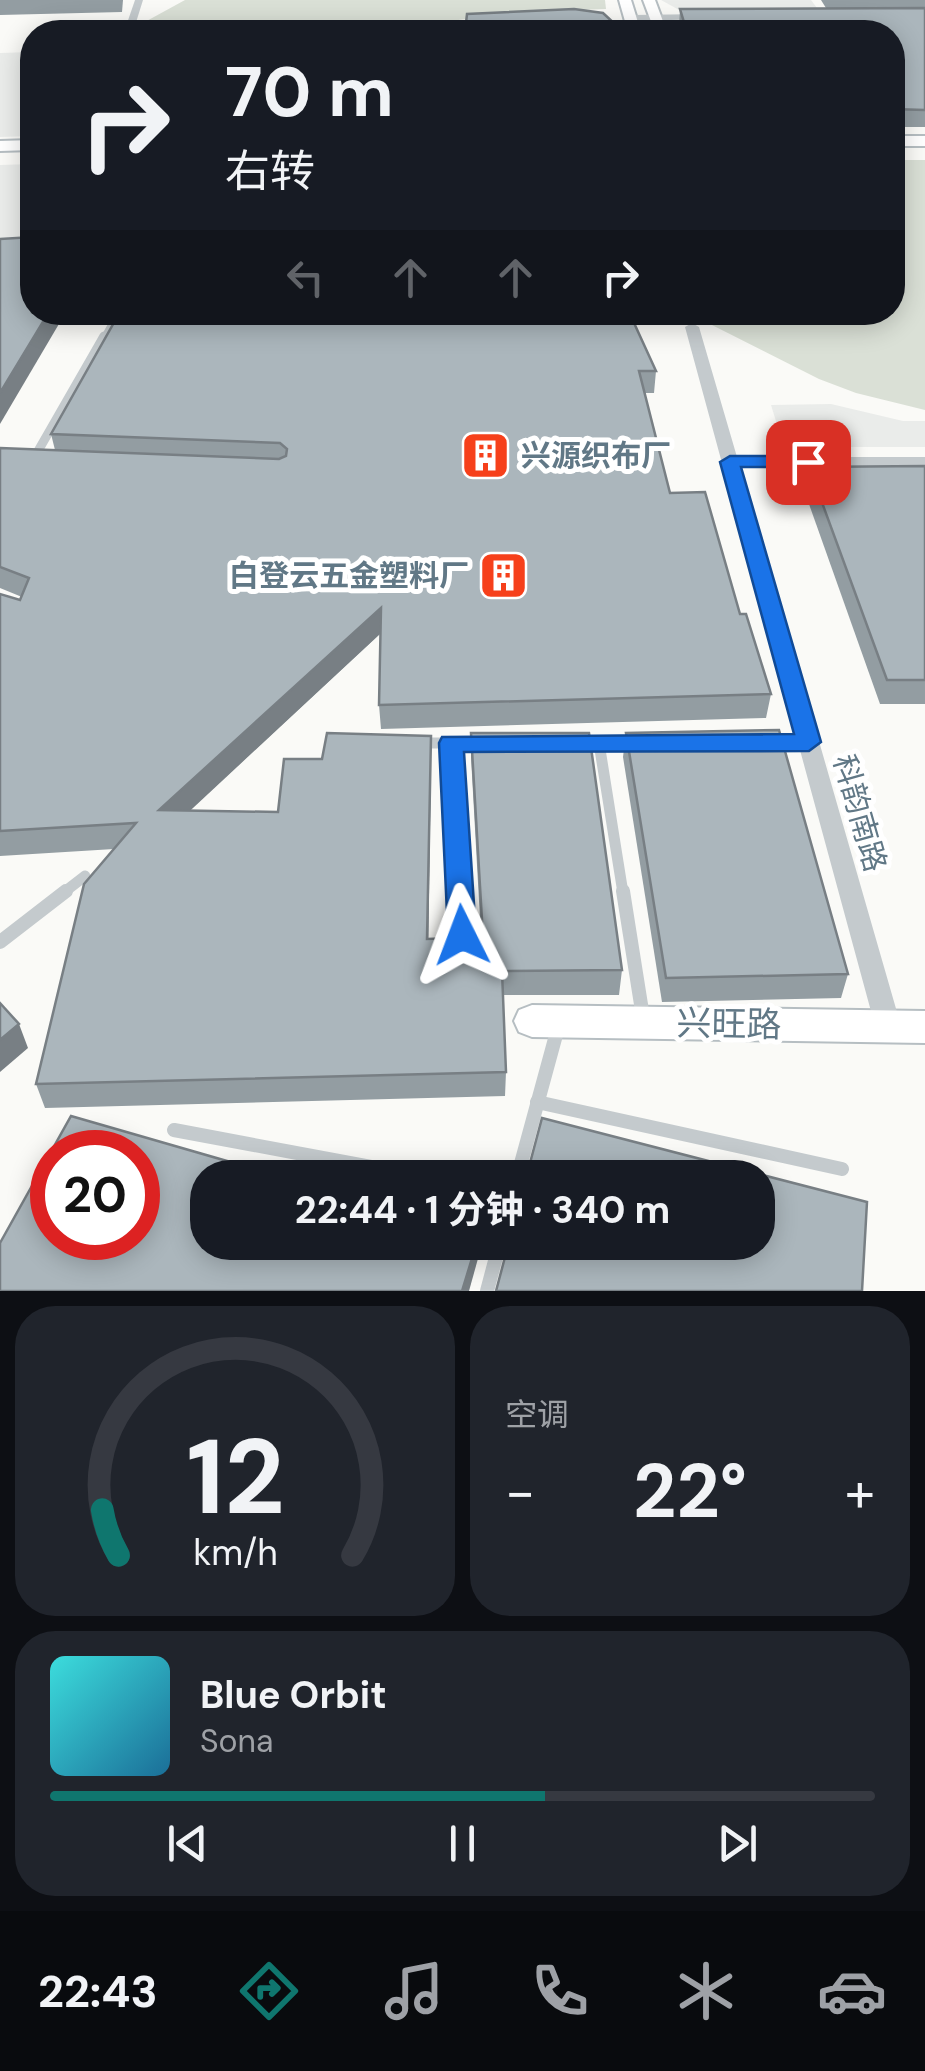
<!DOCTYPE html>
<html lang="zh">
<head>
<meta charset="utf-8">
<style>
  body { margin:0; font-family:"DM Sans","Noto Sans SC",sans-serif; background:#20242c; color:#f1f3f6; height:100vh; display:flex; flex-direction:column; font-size:38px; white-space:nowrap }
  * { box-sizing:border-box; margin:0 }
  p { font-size:32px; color:#9ea1a6 }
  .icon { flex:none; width:55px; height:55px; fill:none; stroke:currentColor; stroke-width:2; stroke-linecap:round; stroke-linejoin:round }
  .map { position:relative; height:1291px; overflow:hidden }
  .side { display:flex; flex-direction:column; gap:15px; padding:15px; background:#0d0f14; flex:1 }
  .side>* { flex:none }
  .hud { position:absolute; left:20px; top:20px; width:885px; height:305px; border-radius:40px; box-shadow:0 5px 25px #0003; background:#171b24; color:#f1f3f6; overflow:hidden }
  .speed { position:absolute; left:30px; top:1130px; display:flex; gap:20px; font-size:50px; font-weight:700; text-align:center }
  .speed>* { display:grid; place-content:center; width:130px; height:130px; border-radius:50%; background:#171b24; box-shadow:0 5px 25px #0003; line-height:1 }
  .speed .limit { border:15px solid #d22; background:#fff; color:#111 }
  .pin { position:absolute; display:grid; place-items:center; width:85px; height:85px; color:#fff; margin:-42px; border-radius:20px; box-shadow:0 5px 15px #0006 }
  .me { position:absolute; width:110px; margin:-55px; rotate:357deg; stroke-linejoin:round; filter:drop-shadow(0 0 8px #0008) }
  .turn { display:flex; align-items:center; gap:35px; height:210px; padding:0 40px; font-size:45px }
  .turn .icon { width:130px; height:130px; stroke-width:2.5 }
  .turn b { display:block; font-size:70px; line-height:85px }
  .lanes { display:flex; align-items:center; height:95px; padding:0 40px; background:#0003; justify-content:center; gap:50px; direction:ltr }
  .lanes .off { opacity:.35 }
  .big { font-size:75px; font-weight:700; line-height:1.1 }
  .side .widget { flex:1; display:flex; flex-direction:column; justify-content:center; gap:15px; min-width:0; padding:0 35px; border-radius:40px; background:#20242c }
  .side .dial { align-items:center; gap:0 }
  .dial svg { height:260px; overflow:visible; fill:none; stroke:#363941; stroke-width:7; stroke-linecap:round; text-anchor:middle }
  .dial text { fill:#f1f3f6; stroke:none }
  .song { display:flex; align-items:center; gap:30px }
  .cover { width:120px; height:120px; border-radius:15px; background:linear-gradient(135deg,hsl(180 70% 55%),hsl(200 70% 35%)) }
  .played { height:10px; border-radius:5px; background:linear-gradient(90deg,#0f766e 60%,#363941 60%) }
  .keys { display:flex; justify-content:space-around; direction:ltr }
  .heat { display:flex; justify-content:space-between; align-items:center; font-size:55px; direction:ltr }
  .side .tiles { flex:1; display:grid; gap:15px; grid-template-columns:1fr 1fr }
  .widget:last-child { grid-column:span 2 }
  .trip { position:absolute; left:190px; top:1160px; width:585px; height:100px; border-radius:40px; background:#171b24; box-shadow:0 5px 25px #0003; font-weight:700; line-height:100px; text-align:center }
  .tabs { display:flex; height:160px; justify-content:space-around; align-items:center; background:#090b0e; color:#9ea1a6 }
  .tabs .icon { width:70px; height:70px }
  .tabs .current { color:#0f766e }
  .tabs b { font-size:45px; color:#f1f3f6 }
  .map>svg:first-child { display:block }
  .built { fill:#eaecea }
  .green { fill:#dae0d6 }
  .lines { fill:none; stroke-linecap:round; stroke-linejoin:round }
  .secondary-casing { stroke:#b6bec2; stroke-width:4 }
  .lane-far3 { stroke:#c4cacd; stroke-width:6 }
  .lane-far2 { stroke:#c4cacd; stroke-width:9 }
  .lane-far1 { stroke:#c4cacd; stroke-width:11 }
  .lane { stroke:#c4cacd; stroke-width:14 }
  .street { fill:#c4cacd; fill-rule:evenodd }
  .secondary { fill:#fff; fill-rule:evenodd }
  .wall { fill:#939da2 }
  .shaded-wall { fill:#787f84 }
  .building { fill:#abb6bc; stroke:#787f84; stroke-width:2.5; fill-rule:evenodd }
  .route { fill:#1a73e8; stroke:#114b97; stroke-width:2.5 }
  .labels { text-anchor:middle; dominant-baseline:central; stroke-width:10; stroke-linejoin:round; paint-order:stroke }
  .poi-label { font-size:30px; font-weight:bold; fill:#617886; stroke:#fff; text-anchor:start }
  .street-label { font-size:30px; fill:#617886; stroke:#fff }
  .near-street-label { font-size:35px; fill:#617886; stroke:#fff }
</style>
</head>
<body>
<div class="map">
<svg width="925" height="1291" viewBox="0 0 925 1291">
  <rect width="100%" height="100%" fill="#fafaf7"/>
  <g class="built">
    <polygon points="661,0 811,0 820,12 681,11"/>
    <polygon points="32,52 32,136 0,137 0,53"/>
    <polygon points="32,164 32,252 0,254 0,165"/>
    <polygon points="831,404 903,421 925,421 925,447 784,447 771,405"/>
  </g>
  <g class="green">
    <polygon points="185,0 605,0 606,9 526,12 381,29 142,32 143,23"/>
    <polygon points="893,160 925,160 925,410 856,393 819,379 708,323 661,318 650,313 892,312"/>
  </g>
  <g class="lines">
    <defs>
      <g id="secondary">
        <polygon points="619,0 631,0 641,32 628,32"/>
        <polygon points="643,0 655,0 667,32 655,32"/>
        <rect x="892" y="136" width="33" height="10"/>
        <polygon points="32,140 32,150 0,151 0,141"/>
        <polygon points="532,1005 925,1011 925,1043 532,1037 519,1032 514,1021 519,1010"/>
      </g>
    </defs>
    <use href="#secondary" class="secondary-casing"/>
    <polyline class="lane-far3" points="103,339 118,312"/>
    <polyline class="lane-far2" points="34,458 104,336"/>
    <g class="lane-far1">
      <polyline points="770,742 808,742"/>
      <polyline points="419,743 482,743"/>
      <polyline points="451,743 460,893"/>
      <polyline points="579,743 599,743 623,893"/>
      <polyline points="599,743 638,743"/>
      <polyline points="63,893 85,876"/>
    </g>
    <g class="lane">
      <polyline points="459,891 462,935"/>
      <polyline points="623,891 643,1017"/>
      <polyline points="0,942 66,891"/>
      <polyline points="537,1102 842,1169"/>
      <polyline points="174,1130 430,1178"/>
      <polyline points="517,1178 559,1024"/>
      <polyline points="487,1291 500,1242"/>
    </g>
    <g class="street">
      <polygon points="135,0 143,0 133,32 124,32"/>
      <polygon points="706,14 709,19 633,21 628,18 633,15"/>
      <polygon points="692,323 699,327 737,457 925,457 925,467 740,467 901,1026 897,1034 888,1038 879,1034 875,1026 685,327"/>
    </g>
    <use href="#secondary" class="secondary"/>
  </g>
  <g class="wall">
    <polygon points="0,0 123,0 122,12 0,15"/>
    <polygon points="821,0 925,0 925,127 892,127 892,32 681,32 679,25 680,9 826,8"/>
    <polygon points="120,312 656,371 654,393 645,393 670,493 740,614 771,694 766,718 381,729 379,705 380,634 190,810 278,812 431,760 428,939 481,937 471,757 471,733 622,970 619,995 503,995 506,1072 505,1096 45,1108 36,1084 114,849 0,856 0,594 20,600 22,597 0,588 0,448 55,450 51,434"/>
    <polygon points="925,466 925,704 880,704 804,490 809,467"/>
    <polygon points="626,733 848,974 841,998 662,1002 623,757"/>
  </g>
  <g class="shaded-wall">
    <polygon points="49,312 66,312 0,424 0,393"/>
    <polygon points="381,608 382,632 164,835 159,810"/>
    <polygon points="431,736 431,760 428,963 427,939"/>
    <polygon points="19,1024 28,1048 0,1072 0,1040"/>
    <polygon points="477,1242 479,1242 479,1255 469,1291 462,1291"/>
  </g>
  <g class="building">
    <polygon points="925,8 925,110 892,109 892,32 687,32 680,9"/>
    <polygon points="574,9 603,13 616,25 616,32 465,32 467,14"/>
    <polygon points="251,31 293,32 250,32"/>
    <polygon points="32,237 32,312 49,312 0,393 0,239"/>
    <polygon points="120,312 629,312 656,371 639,371 670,493 705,492 740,614 746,614 771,694 379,705 381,608 159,810 278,812 284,759 322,759 327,733 431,736 427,939 483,937 471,733 589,733 622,970 502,971 506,1072 36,1084 84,884 136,823 0,831 0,594 20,600 29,578 0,567 0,448 279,459 286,456 287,449 280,443 51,434"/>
    <polygon points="925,466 925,680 887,680 809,467"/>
    <polygon points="779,730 848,974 666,978 626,733"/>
    <polygon points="0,1003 19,1024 0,1040"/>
    <path d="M71,1116L286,1178H208V1242H477L462,1291H0V1243ZM52,1152H138V1238H52Z"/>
    <polygon points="542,1118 867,1202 862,1291 496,1291 509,1242 758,1242 758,1178 526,1178"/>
  </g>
  <polygon class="route" points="730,456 808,456 817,462 808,467 741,467 821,742 809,751 464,752 476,935 472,943 462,947 452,943 448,935 439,743 442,737 794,734 720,462"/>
  <defs>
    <symbol id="building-square" viewBox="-11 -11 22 22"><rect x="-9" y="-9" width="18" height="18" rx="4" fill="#f6401b" stroke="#fff"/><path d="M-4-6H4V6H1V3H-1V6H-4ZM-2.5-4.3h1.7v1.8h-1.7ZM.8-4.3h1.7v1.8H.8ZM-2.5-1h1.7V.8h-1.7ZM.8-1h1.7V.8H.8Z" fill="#fff"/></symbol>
  </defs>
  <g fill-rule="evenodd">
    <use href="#building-square" x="458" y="428" width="55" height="55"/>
    <use href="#building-square" x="476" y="548" width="55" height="55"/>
  </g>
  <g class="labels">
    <g class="poi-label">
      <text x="521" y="455">兴源织布厂</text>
      <text x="469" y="575" text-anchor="end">白登云五金塑料厂</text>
    </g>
    <g class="street-label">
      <text transform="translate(860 813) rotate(74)">科韵南路</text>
    </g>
    <g class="near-street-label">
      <text transform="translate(729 1024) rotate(1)">兴旺路</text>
    </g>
  </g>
</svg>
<div class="speed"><div class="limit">20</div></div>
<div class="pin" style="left:808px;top:462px;background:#d93025"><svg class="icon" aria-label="arrive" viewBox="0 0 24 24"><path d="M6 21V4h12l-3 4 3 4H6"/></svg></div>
<svg class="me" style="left:462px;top:935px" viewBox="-20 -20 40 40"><path d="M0-17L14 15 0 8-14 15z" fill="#1a73e8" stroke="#fff" stroke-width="4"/></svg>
<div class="trip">22:44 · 1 分钟 · 340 m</div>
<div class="hud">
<div class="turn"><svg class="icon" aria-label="right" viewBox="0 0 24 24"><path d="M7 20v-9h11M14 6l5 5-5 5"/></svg><div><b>70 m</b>右转</div></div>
<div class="lanes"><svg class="icon off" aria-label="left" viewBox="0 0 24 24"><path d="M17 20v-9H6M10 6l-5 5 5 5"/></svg><svg class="icon off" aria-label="ahead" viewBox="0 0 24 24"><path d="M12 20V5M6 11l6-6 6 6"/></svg><svg class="icon off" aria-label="ahead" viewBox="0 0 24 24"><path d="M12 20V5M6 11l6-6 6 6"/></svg><svg class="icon" aria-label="right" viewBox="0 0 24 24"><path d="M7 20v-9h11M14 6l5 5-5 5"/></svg></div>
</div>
</div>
<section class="side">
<div class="tiles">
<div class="widget dial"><svg viewBox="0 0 100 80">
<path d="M14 69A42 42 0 1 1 86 69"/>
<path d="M14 69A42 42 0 0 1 9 55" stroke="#0f766e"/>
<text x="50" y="56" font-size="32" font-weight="700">12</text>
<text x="50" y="72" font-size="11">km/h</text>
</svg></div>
<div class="widget"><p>空调</p>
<div class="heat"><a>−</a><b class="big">22°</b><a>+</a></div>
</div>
<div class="widget">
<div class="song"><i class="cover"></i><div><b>Blue Orbit</b><p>Sona</p></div></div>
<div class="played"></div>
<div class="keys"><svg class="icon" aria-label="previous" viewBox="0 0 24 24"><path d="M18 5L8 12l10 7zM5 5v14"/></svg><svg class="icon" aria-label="pause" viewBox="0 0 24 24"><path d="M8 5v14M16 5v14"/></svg><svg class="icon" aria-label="next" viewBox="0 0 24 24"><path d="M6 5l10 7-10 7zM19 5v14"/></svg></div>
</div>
</div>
</section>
<nav class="tabs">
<b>22:43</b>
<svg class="icon current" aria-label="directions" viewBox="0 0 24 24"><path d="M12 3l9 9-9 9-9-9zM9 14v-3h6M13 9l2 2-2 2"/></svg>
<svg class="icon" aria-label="music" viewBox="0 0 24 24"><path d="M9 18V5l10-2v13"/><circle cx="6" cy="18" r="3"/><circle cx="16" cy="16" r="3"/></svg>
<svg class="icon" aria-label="phone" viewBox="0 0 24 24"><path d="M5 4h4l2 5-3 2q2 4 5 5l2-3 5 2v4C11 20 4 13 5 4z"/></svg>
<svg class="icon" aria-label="climate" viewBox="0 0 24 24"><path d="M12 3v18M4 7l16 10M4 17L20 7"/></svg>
<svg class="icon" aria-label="car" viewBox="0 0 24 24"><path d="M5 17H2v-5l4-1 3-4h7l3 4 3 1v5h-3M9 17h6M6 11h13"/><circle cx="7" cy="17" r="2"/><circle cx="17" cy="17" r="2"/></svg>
</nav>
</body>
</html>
